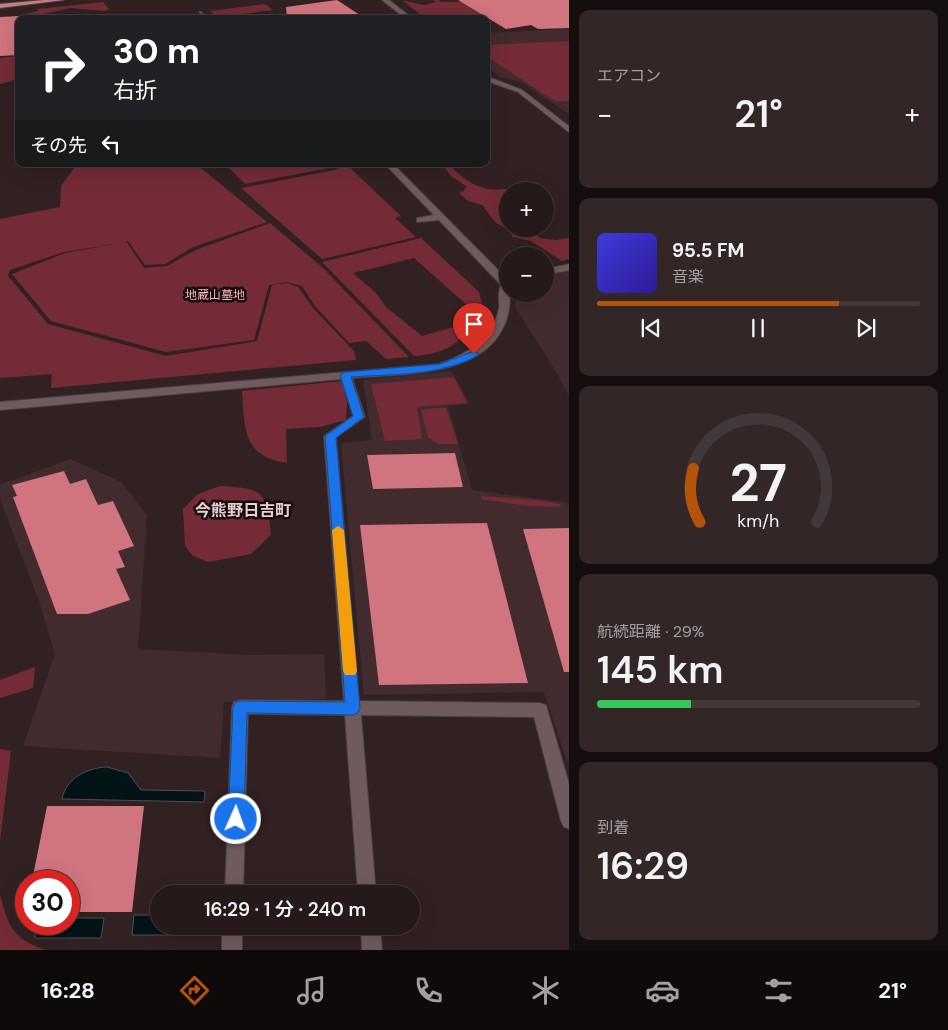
<!DOCTYPE html>
<html lang="ja">
<head>
<meta charset="utf-8">
<style>
  body { margin:0; font-family:"DM Sans","Noto Sans JP",sans-serif; background:#322627; color:#f1f3f6; height:100vh; display:flex; flex-direction:column; font-size:19px; white-space:nowrap }
  * { box-sizing:border-box; margin:0 }
  p { font-size:16px; color:#a4a0a2 }
  .icon { flex:none; width:28px; height:28px; fill:none; stroke:currentColor; stroke-width:2; stroke-linecap:round; stroke-linejoin:round }
  .map { position:relative; flex:1; overflow:hidden }
  .sheet { display:flex; flex-direction:column; gap:10px; padding:10px; background:#150e0e; width:379px }
  .sheet>* { flex:none }
  .guide { position:absolute; left:15px; top:15px; width:475px; height:152px; border-radius:10px; box-shadow:0 5px 20px #0002,0 0 0 1px #423839; background:#202124; color:#fff; overflow:hidden }
  .tools { position:absolute; left:499px; top:182px; display:grid; gap:10px }
  .tools a { display:grid; place-items:center; width:55px; height:55px; border-radius:50%; background:#26191a; box-shadow:0 5px 20px #0002,0 0 0 1px #423839; font-size:25px }
  .speed { position:absolute; left:15px; top:870px; display:flex; gap:10px; font-size:25px; font-weight:700; text-align:center }
  .speed>* { display:grid; place-content:center; width:65px; height:65px; border-radius:50%; background:#26191a; box-shadow:0 5px 20px #0002,0 0 0 1px #423839; line-height:1 }
  .speed .limit { border:8px solid #d22; background:#fff; color:#111 }
  .pin { position:absolute; display:grid; place-items:center; width:42px; height:42px; color:#fff; margin:-51px -21px; border-radius:50% 50% 50% 0; rotate:-45deg; box-shadow:0 0 5px #0007 }
  .pin .icon { rotate:45deg }
  .me { position:absolute; width:55px; margin:-28px; rotate:2deg; stroke-linejoin:round; filter:drop-shadow(0 0 4px #0008) }
  .turn { display:flex; align-items:center; gap:18px; height:105px; padding:0 15px; font-size:22px }
  .turn .icon { width:65px; height:65px; stroke-width:2.5 }
  .turn b { display:block; font-size:35px; line-height:42px }
  .then { display:flex; align-items:center; height:48px; padding:0 15px; background:#0003; gap:10px; font-size:19px }
  .big { font-size:38px; font-weight:600; line-height:1.1 }
  .sheet .widget { flex:1; display:flex; flex-direction:column; justify-content:center; gap:8px; min-width:0; padding:0 18px; border-radius:10px; background:#322627 }
  .sheet .dial { align-items:center; gap:0 }
  .dial svg { height:130px; overflow:visible; fill:none; stroke:#423839; stroke-width:7; stroke-linecap:round; text-anchor:middle }
  .dial text { fill:#f1f3f6; stroke:none }
  .song { display:flex; align-items:center; gap:15px }
  .cover { width:60px; height:60px; border-radius:8px; background:linear-gradient(135deg,hsl(240 70% 55%),hsl(250 70% 35%)) }
  .played { height:5px; border-radius:2px; background:linear-gradient(90deg,#b45309 75%,#423839 75%) }
  .keys { display:flex; justify-content:space-around; direction:ltr }
  .heat { display:flex; justify-content:space-between; align-items:center; font-size:28px; direction:ltr }
  .charge { height:8px; border-radius:4px; background:linear-gradient(90deg,#34c759 29%,#423839 0) }
  .trip { position:absolute; left:150px; top:885px; width:270px; height:50px; border-radius:25px; background:#26191a; box-shadow:0 5px 20px #0002,0 0 0 1px #423839; font-weight:600; line-height:50px; text-align:center }
  .menu { display:flex; height:80px; justify-content:space-around; align-items:center; background:#0f0a0a; color:#a4a0a2 }
  .menu .icon { width:35px; height:35px }
  .menu .current { color:#b45309 }
  .menu b { font-size:22px; color:#f1f3f6 }
  main { display:flex; flex:1; min-height:0 }
  .map>svg:first-child { display:block }
  .built { fill:#422b2e }
  .green { fill:#742b37 }
  .water { fill:#041316; stroke:#495052 }
  .lines { fill:none; stroke-linecap:round; stroke-linejoin:round }
  .stream { fill:#495052; fill-rule:evenodd }
  .building { fill:#d0747f }
  .minor-casing { stroke:#4b3e3f; stroke-width:2 }
  .major-casing { stroke:#4b3e3f; stroke-width:2 }
  .minor { fill:#6f5b5d; fill-rule:evenodd }
  .major { fill:#c47c85; fill-rule:evenodd }
  .route { fill:#1a73e8; stroke:#114b97 }
  .slow { fill:#f59e0b }
  .labels { text-anchor:middle; dominant-baseline:central; stroke-width:5; stroke-linejoin:round; paint-order:stroke }
  .far-park-label { font-size:12px; fill:#fbb1b8; stroke:#150d0e }
  .neighbourhood-label { font-size:16px; font-weight:bold; fill:#e7d0d2; stroke:#150d0e }
</style>
</head>
<body>
<main>
<div class="map">
<svg width="570" height="950" viewBox="0 0 570 950">
  <rect width="100%" height="100%" fill="#322123"/>
  <g class="built">
    <polygon points="569,29 569,114 521,82 500,77 486,66 486,33"/>
    <polygon points="569,271 570,271 569,396 555,370 515,307 517,294 545,294 545,277"/>
    <polygon points="451,371 470,404 448,406 472,490 569,503 569,762 567,762 544,692 364,695 341,443 372,440 363,380"/>
    <polygon points="70,459 121,482 147,515 138,649 250,655 324,654 326,699 224,702 220,758 23,746 55,654 40,604 0,499 0,485"/>
  </g>
  <g class="green">
    <polygon points="402,0 424,5 436,2 433,0 440,0 438,2 569,0 570,5 459,19 426,19"/>
    <polygon points="103,2 109,9 104,11 70,8 25,18 21,15 38,11 37,9"/>
    <polygon points="265,4 273,10 229,16 232,19 219,19 210,11"/>
    <polygon points="569,41 569,101 556,101 548,97 486,56 486,45"/>
    <polygon points="19,56 19,79 0,84 0,58"/>
    <polygon points="89,164 196,164 267,222 193,247 165,264 145,265 128,241 126,241 144,268 167,266 196,250 270,223 323,268 409,357 386,359 366,341 349,343 315,306 302,286 287,282 269,285 254,340 166,352 51,321 12,274 65,253 119,243 64,252 10,270 8,276 48,324 166,356 257,341 272,285 287,283 298,287 313,308 354,351 356,360 51,388 52,374 0,378 0,219 60,207 61,186 75,167"/>
    <polygon points="249,164 325,164 329,168 245,184 228,167"/>
    <polygon points="329,164 346,164 401,216 395,218 416,237 322,259 241,188 340,169 334,168"/>
    <path d="M442,164H449C464,181 481,192 504,189C514,188 521,185 531,190L508,191L507,204L502,206L507,214L508,229H536L539,238L556,240L569,238V259L562,261L531,241L513,237L508,229L496,223L482,205L468,201L459,193L464,191L466,186L451,176Z"/>
    <path d="M421,238L479,292L482,304L476,313L414,258L353,273L375,292L387,308L422,336L475,321C459,346 442,354 414,356L322,262Z"/>
    <polygon points="454,377 467,403 417,407 422,439 385,441 371,384"/>
    <path d="M343,381L347,403L346,420L320,427L286,429L287,463C242,456 245,429 242,391Z"/>
    <polygon points="436,408 446,408 458,444 439,444 428,438 421,410"/>
    <path d="M220,486C263,488 267,491 271,535L251,554L208,562L193,556L185,546L183,509L198,494Z"/>
    <polygon points="481,496 536,500 560,504 561,507 527,506 481,499"/>
    <polygon points="35,667 33,688 0,698 0,680"/>
    <polygon points="0,749 11,751 0,841"/>
    <path d="M0,894C8,926 12,938 45,950H0Z"/>
  </g>
  <g class="water">
    <path d="M107,767L128,773L141,790L205,791L204,802L62,799C66,778 87,768 107,767Z"/>
    <polygon points="134,915 159,915 159,926 202,926 201,935 132,935"/>
    <polygon points="69,918 104,918 101,938 35,938 38,924 69,924"/>
  </g>
  <g class="lines">
    <polygon class="stream" points="199,11 201,11 209,19 206,19 199,13"/>
  </g>
  <g class="building">
    <polygon points="337,0 366,19 287,19 286,7"/>
    <polygon points="458,0 570,0 570,28 538,29 531,25 506,29"/>
    <polygon points="19,16 19,55 0,56 0,17"/>
    <polygon points="455,453 463,487 373,489 367,455"/>
    <polygon points="64,471 70,484 86,479 98,505 113,501 134,546 118,551 125,567 116,569 130,600 88,614 57,614 13,497 17,496 12,485"/>
    <polygon points="487,523 528,683 379,685 360,525"/>
    <polygon points="570,528 570,672 564,672 523,529"/>
    <polygon points="47,806 144,806 132,912 69,912 69,881 32,881"/>
  </g>
  <g class="lines">
    <defs>
      <g id="minor">
        <polygon points="382,0 389,0 413,19 406,19"/>
        <polygon points="486,76 522,90 570,127 570,133 518,92 490,82 490,98 486,100"/>
        <path d="M385,164H393L508,280C508,291 511,299 509,310C495,379 406,373 352,378L365,417L336,437L359,701L540,703L546,705L570,787V829L564,827L561,821L534,717L361,715L376,894H358L345,715L248,714L243,894H225L232,707L234,702L240,700L344,701L324,436L353,416L341,379L0,410V402L439,364C467,354 493,340 499,308C500,300 497,293 501,285L439,220L417,222V218L434,215Z"/>
        <polygon points="570,264 570,270 545,275 545,269"/>
        <rect x="222" y="926" width="20" height="24"/>
        <polygon points="361,926 380,926 382,950 362,950"/>
      </g>
      <polygon id="major" points="44,0 64,0 0,8 0,4"/>
    </defs>
    <use href="#minor" class="minor-casing"/>
    <use href="#major" class="major-casing"/>
    <use href="#minor" class="minor"/>
    <use href="#major" class="major"/>
  </g>
  <path class="route" d="M474,351L479,354L477,356C439,376 393,374 351,377L364,417L336,438L360,708L358,713L353,715L247,713L244,819L242,824L236,827L230,824L228,819L233,707L235,703L240,701L345,702L325,436L353,416L340,375L345,372L440,364Z"/>
  <polygon class="slow" points="338,526 344,530 357,671 355,675 345,675 343,671 332,530"/>
  <g class="labels">
    <g class="far-park-label">
      <text x="215" y="295">地蔵山墓地</text>
    </g>
    <g class="neighbourhood-label">
      <text x="243" y="510">今熊野日吉町</text>
    </g>
  </g>
</svg>
<div class="tools">
<a>+</a>
<a>−</a>
</div>
<div class="speed"><div class="limit">30</div></div>
<div class="pin" style="left:474px;top:354px;background:#d93025"><svg class="icon" aria-label="arrive" viewBox="0 0 24 24"><path d="M6 21V4h12l-3 4 3 4H6"/></svg></div>
<svg class="me" style="left:236px;top:819px" viewBox="-20 -20 40 40"><circle r="17" fill="#1a73e8" stroke="#fff" stroke-width="3"/><path d="M0-11L8 9 0 5-8 9z" fill="#fff"/></svg>
<div class="trip">16:29 · 1 分 · 240 m</div>
<div class="guide">
<div class="turn"><svg class="icon" aria-label="right" viewBox="0 0 24 24"><path d="M7 20v-9h11M14 6l5 5-5 5"/></svg><div><b>30 m</b>右折</div></div>
<div class="then">その先<svg class="icon" aria-label="left" viewBox="0 0 24 24"><path d="M17 20v-9H6M10 6l-5 5 5 5"/></svg></div>
</div>
</div>
<section class="sheet">
<div class="widget"><p>エアコン</p>
<div class="heat"><a>−</a><b class="big">21°</b><a>+</a></div>
</div>
<div class="widget">
<div class="song"><i class="cover"></i><div><b>95.5 FM</b><p>音楽</p></div></div>
<div class="played"></div>
<div class="keys"><svg class="icon" aria-label="previous" viewBox="0 0 24 24"><path d="M18 5L8 12l10 7zM5 5v14"/></svg><svg class="icon" aria-label="pause" viewBox="0 0 24 24"><path d="M8 5v14M16 5v14"/></svg><svg class="icon" aria-label="next" viewBox="0 0 24 24"><path d="M6 5l10 7-10 7zM19 5v14"/></svg></div>
</div>
<div class="widget dial"><svg viewBox="0 0 100 80">
<path d="M14 69A42 42 0 1 1 86 69"/>
<path d="M14 69A42 42 0 0 1 10 36" stroke="#b45309"/>
<text x="50" y="56" font-size="32" font-weight="700">27</text>
<text x="50" y="72" font-size="11">km/h</text>
</svg></div>
<div class="widget"><p>航続距離 · 29%</p><b class="big">145 km</b><div class="charge"></div></div>
<div class="widget"><p>到着</p><b class="big">16:29</b></div>
</section>
</main>
<nav class="menu">
<b>16:28</b>
<svg class="icon current" aria-label="directions" viewBox="0 0 24 24"><path d="M12 3l9 9-9 9-9-9zM9 14v-3h6M13 9l2 2-2 2"/></svg>
<svg class="icon" aria-label="music" viewBox="0 0 24 24"><path d="M9 18V5l10-2v13"/><circle cx="6" cy="18" r="3"/><circle cx="16" cy="16" r="3"/></svg>
<svg class="icon" aria-label="phone" viewBox="0 0 24 24"><path d="M5 4h4l2 5-3 2q2 4 5 5l2-3 5 2v4C11 20 4 13 5 4z"/></svg>
<svg class="icon" aria-label="climate" viewBox="0 0 24 24"><path d="M12 3v18M4 7l16 10M4 17L20 7"/></svg>
<svg class="icon" aria-label="car" viewBox="0 0 24 24"><path d="M5 17H2v-5l4-1 3-4h7l3 4 3 1v5h-3M9 17h6M6 11h13"/><circle cx="7" cy="17" r="2"/><circle cx="17" cy="17" r="2"/></svg>
<svg class="icon" aria-label="filters" viewBox="0 0 24 24"><path d="M4 7h16M4 17h16"/><circle cx="9" cy="7" r="2"/><circle cx="15" cy="17" r="2"/></svg>
<b>21°</b>
</nav>
</body>
</html>
